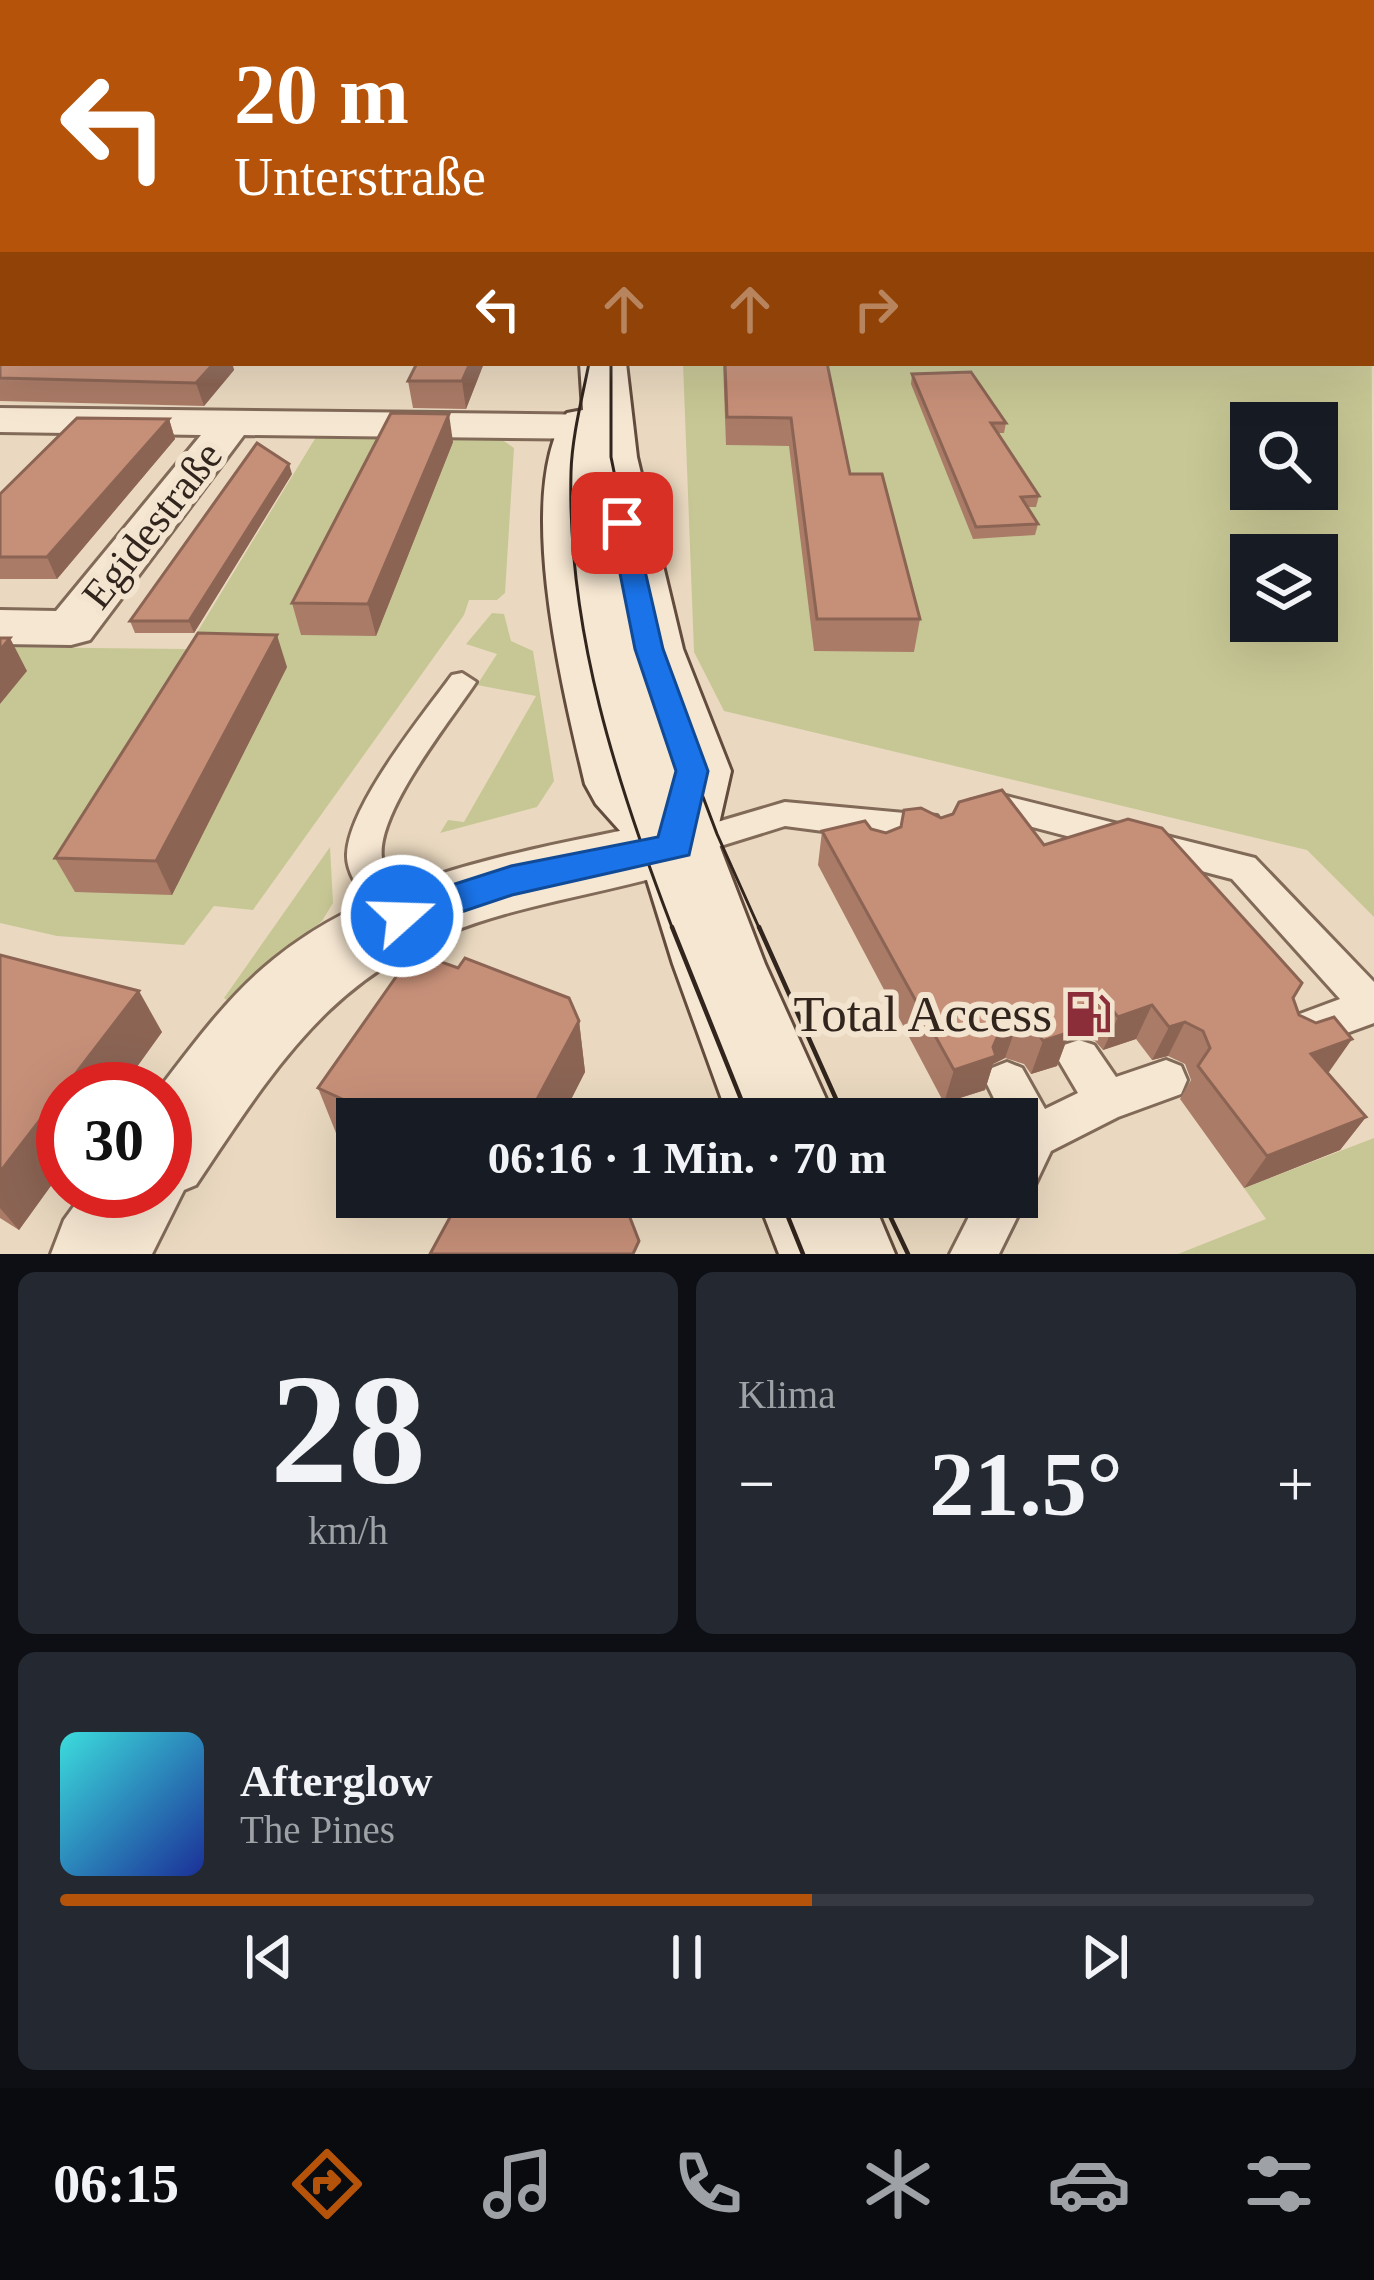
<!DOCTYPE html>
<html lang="de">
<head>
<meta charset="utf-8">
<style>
  body { margin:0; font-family:Georgia,serif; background:#242831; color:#f1f3f6; height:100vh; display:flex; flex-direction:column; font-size:45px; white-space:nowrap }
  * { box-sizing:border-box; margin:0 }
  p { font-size:39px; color:#9ea1a6 }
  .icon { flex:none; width:66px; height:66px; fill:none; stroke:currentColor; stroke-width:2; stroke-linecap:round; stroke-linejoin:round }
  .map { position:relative; height:1254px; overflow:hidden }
  .details { display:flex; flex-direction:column; gap:18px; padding:18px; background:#0d0f14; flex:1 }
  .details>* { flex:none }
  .banner { position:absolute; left:0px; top:0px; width:1374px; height:366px; box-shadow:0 12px 48px #0002; background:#b45309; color:#fff; overflow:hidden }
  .fabs { position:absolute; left:1230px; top:402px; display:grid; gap:24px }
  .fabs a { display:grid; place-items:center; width:108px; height:108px; border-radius:0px; background:#171b24; box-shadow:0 12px 48px #0002; font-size:60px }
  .speed { position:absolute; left:36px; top:1062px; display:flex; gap:24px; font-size:60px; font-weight:700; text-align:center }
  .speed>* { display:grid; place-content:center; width:156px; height:156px; border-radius:50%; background:#171b24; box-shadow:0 12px 48px #0002; line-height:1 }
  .speed .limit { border:18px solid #d22; background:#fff; color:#111 }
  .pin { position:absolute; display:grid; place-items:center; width:102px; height:102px; color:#fff; margin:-51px; border-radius:24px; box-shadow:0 6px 18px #0006 }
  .me { position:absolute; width:132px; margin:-66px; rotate:70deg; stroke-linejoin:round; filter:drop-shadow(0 0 9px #0008) }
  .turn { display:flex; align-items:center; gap:42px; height:252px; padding:0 36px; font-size:54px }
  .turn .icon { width:156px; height:156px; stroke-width:2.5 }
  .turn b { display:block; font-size:84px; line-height:102px }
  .lanes { display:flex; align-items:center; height:114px; padding:0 36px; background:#0003; justify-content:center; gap:60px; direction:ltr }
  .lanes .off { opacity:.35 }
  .big { font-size:90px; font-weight:700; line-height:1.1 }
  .details .widget { flex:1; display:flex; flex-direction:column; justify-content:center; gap:18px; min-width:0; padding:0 42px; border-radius:18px; background:#242831 }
  .details .dial { align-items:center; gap:0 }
  .dial b { font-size:156px; line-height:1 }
  .song { display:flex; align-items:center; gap:36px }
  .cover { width:144px; height:144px; border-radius:18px; background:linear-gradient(135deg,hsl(180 70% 55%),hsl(230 70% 35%)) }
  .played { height:12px; border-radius:6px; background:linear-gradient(90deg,#b45309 60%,#363941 60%) }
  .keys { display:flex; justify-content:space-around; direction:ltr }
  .heat { display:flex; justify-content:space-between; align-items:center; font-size:66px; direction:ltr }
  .details .tiles { flex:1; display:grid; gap:18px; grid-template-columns:1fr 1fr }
  .widget:last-child { grid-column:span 2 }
  .trip { position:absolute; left:336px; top:1098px; width:702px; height:120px; border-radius:0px; background:#171b24; box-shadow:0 12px 48px #0002; font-weight:700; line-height:120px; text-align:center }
  .tabs { display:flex; height:192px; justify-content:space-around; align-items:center; background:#090b0e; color:#9ea1a6 }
  .tabs .icon { width:84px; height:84px }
  .tabs .current { color:#b45309 }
  .tabs b { font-size:54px; color:#f1f3f6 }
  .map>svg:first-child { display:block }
  .green { fill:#c7c795; fill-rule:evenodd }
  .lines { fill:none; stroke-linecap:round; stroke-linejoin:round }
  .service-casing { stroke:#826a59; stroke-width:6 }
  .minor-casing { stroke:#826a59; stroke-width:6 }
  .secondary-casing { stroke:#634c3d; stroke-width:6 }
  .service { fill:#f6e7d2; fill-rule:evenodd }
  .minor { fill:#f6e7d2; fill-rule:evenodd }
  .secondary { fill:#f6e7d2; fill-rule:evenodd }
  .tram-far1 { stroke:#32251d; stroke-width:3 }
  .tram { stroke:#32251d; stroke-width:4.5 }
  .wall { fill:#aa7b67 }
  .shaded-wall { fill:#8b6454 }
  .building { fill:#c68f78; stroke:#8b6454; stroke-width:3 }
  .route { fill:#1a73e8; stroke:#114b97; stroke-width:3 }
  .labels { text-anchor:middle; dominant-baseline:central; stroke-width:12; stroke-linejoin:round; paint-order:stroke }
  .street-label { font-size:42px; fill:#32251d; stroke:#f2e4cf }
  .near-poi-label { font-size:51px; fill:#32251d; stroke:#f2e4cf; text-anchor:end }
</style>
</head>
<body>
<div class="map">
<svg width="1374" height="1254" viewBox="0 0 1374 1254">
  <rect width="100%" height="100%" fill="#ead9c0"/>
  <g class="green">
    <path d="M1371,208L1374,917L1307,850L724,711L694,652L683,363H1371ZM1251,423H1317V489H1251ZM1251,555H1317V621H1251Z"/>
    <polygon points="477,436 501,439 514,448 505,593 497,600 469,600 464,615 253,910 214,906 184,945 57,936 0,923 0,647 187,649 316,437"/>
    <polygon points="492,613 504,614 511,641 533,651 554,781 537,807 440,833 448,820 464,822 536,696 477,685 497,654 466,644"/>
    <polygon points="330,847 333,903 322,921 230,1002 224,998"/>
    <polygon points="1374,1138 1374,1254 1178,1254 1266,1219 1244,1188"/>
  </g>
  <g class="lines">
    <defs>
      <g id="service">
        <path d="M462,673L476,682C452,719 370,819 383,863C389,884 411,898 420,917L415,928C392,936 384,922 370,905C360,891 346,872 347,854C349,805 422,716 452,675Z"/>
        <polygon points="998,794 1255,858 1374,982 1374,1023 1303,1049 1289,1044 1283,1031 1289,1018 1340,999 1232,879 998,818 981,822 969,819 965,810 969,801"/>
        <polygon points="785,802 937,816 949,835 944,844 932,848 916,838 889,837 894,846 889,855 877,859 865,855 854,835 785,826 682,858 670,854 665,845 670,836"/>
        <polygon points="1079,1040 1094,1045 1116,1077 1166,1060 1181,1066 1187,1080 1181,1094 1118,1117 1051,1151 1033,1189 1025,1192 1027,1197 999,1254 950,1254 979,1197 1017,1197 1017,1119 1004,1119 986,1082 992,1068 1007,1062 1022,1068 1045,1109 1078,1093 1058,1059 1064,1045"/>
      </g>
      <g id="minor">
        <polygon points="0,408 608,415 622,418 628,427 622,436 608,439 244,435 90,640 71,645 0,644 0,610 56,611 201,435 0,432"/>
        <path d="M677,819L701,827L711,846L701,865C637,885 570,896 505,914C342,959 284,1053 196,1185L184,1190L152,1254H51L64,1220L85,1191H165V1089H159C194,1043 229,995 274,959C386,868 541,849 677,819Z"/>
      </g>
      <g id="secondary">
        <path d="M580,363H626L637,457L683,649L731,771L716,837L765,964L835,1119H729L673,964L638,851L596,804L585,784C564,695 513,492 567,413L583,410Z"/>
        <polygon points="757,1197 871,1197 895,1254 779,1254"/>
      </g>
    </defs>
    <use href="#service" class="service-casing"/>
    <use href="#minor" class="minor-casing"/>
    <use href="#secondary" class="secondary-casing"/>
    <use href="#service" class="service"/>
    <use href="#minor" class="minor"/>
    <use href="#secondary" class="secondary"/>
    <g class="tram-far1">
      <path d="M589,363C582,399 572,436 571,472C567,631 617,784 673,930"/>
      <polyline points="611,363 611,457 654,667 717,834 760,930"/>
    </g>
    <g class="tram">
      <polyline points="672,927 749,1119"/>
      <polyline points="759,927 845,1119"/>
      <polyline points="780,1197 803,1254"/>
      <polyline points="881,1197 908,1254"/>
    </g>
  </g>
  <g class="wall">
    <polygon points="0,208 3,363 232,363 234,370 204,406 0,401"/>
    <polygon points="417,363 484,363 466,409 413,408 408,381"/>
    <polygon points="723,363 827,363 850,474 920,619 914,652 814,651 789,446 726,445"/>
    <polygon points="912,374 1006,423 1004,433 997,433 1039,496 1036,507 1028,507 1038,524 1035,535 973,539 911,384"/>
    <polygon points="169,419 175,439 57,579 0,579 0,494"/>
    <polygon points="453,442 376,636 301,635 292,603"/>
    <polygon points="292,474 194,633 135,633 130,621"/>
    <polygon points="287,667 172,895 75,892 55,858"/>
    <polygon points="941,818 1044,845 1293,998 1299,1015 1352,1039 1327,1073 1366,1117 1340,1150 1244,1188 1180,1099 1191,1080 1185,1064 1168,1056 1152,1060 1136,1039 1103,1050 1095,1041 1080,1036 1067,1039 1057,1066 1031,1074 1024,1064 1005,1058 993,1064 985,1090 944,1103 818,865 822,831 871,829 886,833"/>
    <polygon points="0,955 162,1032 19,1230 0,1218"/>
    <polygon points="579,1021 585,1072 561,1119 357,1119 357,1147 338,1138 318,1088"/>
  </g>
  <g class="shaded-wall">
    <polygon points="214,363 232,363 234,370 204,406 196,383"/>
    <polygon points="470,363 484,363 466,409 462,381"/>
    <polygon points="449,414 453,442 376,636 368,604"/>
    <polygon points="169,419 175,439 57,579 47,557"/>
    <polygon points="289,464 292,474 194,633 189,621"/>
    <polygon points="277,635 287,667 172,895 156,861"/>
    <polygon points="10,638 27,671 0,704 0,650"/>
    <polygon points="139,991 162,1032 121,1089 64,1089"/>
    <polygon points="1094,1002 1080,1036 1067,1039 1057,1066 1031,1074 1043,1041 1076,1007"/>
    <polygon points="1152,1005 1136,1039 1103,1050 1118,1017"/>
    <polygon points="579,1021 585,1072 561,1119 538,1119 535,1103"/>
    <polygon points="1185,1022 1168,1056 1152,1060 1169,1027"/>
    <polygon points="1017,1024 1005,1058 993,1064 985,1090 944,1103 954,1070 999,1033"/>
    <polygon points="1352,1039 1329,1072 1289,1087 1311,1054"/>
    <polygon points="63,1090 63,1169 19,1230 0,1208 0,1172"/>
    <polygon points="1366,1117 1340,1150 1244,1188 1267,1156"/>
  </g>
  <g class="building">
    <polygon points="0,208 3,208 3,363 214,363 196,383 0,378"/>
    <polygon points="1371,246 1374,248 1374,310 1371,308"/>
    <polygon points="417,363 470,363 462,381 408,381"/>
    <polygon points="725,363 827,363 850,474 882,474 920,619 817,619 791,418 727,417"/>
    <polygon points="971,372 1006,423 991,423 1039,496 1021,497 1038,524 976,527 912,374"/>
    <polygon points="391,413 449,414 368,604 292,603"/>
    <polygon points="77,418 169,419 47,557 0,557 0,494"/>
    <polygon points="257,443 289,464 189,621 130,621"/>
    <polygon points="198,633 277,635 156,861 55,858"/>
    <polygon points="0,638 10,638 0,650"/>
    <polygon points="1002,790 1044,845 1128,819 1162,828 1302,983 1293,998 1299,1015 1316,1023 1334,1017 1352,1039 1311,1054 1366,1117 1267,1156 1198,1066 1210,1048 1203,1031 1185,1022 1169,1027 1152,1005 1118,1017 1110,1007 1094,1002 1076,1007 1067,1024 1070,1032 1043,1041 1036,1030 1017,1024 999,1033 993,1047 996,1056 954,1070 822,831 865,821 871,829 886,833 901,827 904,810 921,808 941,818 953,814 959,802"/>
    <polygon points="0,955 139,991 0,1172"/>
    <polygon points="430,958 458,968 465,958 569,998 579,1021 535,1103 551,1110 546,1119 386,1119 318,1088 403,967"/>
    <polygon points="461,1197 622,1197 639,1241 633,1254 430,1254"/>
  </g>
  <linearGradient id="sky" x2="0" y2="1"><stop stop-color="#8cb7d2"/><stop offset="0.54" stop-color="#f6eee3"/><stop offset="1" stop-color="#f6eee3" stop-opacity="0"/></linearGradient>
  <rect width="1374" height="384" fill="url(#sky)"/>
  <polygon class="route" points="622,516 634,523 663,649 708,771 689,855 512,895 402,932 389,927 384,916 389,906 402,901 511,866 658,837 676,771 635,649 610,523"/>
  <defs>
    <symbol id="fuel-bare" viewBox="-9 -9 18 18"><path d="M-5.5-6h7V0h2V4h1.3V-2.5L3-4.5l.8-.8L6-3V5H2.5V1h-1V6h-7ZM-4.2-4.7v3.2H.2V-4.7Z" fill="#8c2e39" stroke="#f2e4cf" stroke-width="2.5" paint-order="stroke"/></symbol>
  </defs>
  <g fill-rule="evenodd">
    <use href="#fuel-bare" x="1055" y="981" width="66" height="66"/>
  </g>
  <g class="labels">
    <g class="street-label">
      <text transform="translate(152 525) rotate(-52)">Egidestraße</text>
    </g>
    <g class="near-poi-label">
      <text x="1052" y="1014">Total Access</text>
    </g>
  </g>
</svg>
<div class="fabs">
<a><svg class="icon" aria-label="search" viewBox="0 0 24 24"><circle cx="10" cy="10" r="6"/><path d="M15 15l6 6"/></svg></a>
<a><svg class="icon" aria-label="layers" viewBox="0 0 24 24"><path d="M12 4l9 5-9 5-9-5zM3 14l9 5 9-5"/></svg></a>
</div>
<div class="speed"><div class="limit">30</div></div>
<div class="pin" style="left:622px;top:523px;background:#d93025"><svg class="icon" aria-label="arrive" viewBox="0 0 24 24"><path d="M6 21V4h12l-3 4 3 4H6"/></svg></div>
<svg class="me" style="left:402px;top:916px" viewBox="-20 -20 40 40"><circle r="17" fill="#1a73e8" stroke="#fff" stroke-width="3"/><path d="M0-11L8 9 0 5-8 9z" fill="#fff"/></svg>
<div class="trip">06:16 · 1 Min. · 70 m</div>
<div class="banner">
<div class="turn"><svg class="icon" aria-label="left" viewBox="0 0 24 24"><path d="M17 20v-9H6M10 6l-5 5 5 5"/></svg><div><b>20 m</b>Unterstraße</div></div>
<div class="lanes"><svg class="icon" aria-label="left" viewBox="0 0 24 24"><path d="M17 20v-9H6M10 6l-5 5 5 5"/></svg><svg class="icon off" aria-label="ahead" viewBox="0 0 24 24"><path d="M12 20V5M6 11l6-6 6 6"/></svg><svg class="icon off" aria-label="ahead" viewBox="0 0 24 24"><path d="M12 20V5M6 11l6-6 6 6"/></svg><svg class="icon off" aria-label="right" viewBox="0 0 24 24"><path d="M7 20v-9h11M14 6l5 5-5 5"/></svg></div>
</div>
</div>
<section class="details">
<div class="tiles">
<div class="widget dial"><b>28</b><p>km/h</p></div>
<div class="widget"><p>Klima</p>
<div class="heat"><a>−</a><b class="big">21.5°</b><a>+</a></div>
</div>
<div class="widget">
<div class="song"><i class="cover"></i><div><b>Afterglow</b><p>The Pines</p></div></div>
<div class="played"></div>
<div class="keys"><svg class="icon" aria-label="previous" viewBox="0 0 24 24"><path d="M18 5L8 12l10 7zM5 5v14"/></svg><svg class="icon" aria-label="pause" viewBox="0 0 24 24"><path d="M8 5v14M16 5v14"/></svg><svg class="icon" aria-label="next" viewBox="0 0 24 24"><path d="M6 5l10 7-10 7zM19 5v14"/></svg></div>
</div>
</div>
</section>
<nav class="tabs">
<b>06:15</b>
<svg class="icon current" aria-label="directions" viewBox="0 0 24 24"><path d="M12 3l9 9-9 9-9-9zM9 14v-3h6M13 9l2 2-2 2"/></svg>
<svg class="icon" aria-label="music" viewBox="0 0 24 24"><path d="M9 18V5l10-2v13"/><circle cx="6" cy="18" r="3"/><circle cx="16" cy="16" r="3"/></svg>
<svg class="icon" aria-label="phone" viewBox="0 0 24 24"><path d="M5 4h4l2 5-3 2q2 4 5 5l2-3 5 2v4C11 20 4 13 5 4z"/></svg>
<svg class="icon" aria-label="climate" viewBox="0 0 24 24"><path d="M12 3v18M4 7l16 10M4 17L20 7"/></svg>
<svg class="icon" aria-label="car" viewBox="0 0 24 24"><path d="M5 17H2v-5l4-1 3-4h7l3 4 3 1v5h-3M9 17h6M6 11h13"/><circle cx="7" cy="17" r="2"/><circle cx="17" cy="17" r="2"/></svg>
<svg class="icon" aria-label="filters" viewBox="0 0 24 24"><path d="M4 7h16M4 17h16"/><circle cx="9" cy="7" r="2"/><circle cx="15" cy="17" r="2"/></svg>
</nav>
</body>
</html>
